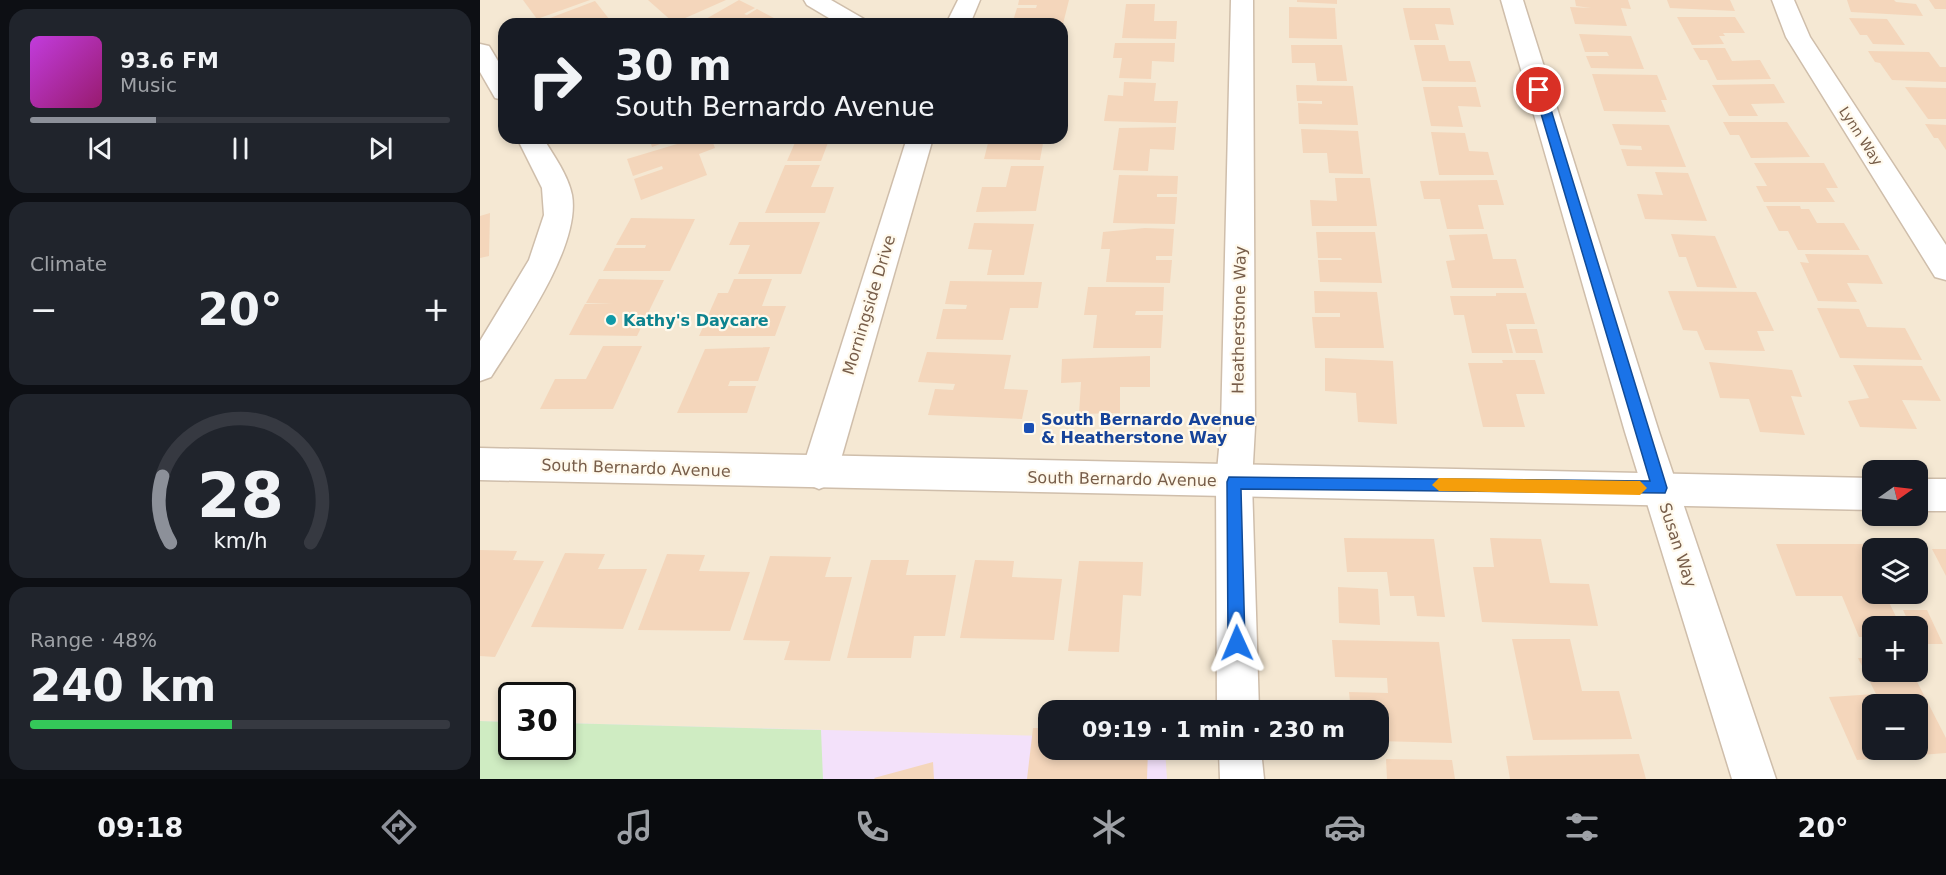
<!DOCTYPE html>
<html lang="en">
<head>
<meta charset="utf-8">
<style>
  body { margin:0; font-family:"DejaVu Sans",sans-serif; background:#20242c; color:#f1f3f6; height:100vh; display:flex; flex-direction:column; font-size:22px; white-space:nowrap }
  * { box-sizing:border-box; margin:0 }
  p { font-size:20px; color:#9ea1a6 }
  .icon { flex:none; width:33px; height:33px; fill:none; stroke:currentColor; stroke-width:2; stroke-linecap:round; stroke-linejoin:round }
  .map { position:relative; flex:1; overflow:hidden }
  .panel { display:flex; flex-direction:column; gap:9px; padding:9px; background:#0d0f14; width:480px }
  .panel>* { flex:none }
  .hud { position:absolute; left:18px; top:18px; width:570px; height:126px; border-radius:18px; box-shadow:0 3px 9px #0003; background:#171b24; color:#f1f3f6; overflow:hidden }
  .needle { width:39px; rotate:76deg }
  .fabs { position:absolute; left:1382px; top:460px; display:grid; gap:12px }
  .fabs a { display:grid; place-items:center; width:66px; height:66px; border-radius:12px; background:#171b24; box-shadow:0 3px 9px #0003; font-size:30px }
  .speed { position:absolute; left:18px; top:682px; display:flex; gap:12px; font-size:30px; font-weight:700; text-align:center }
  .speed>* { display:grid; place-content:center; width:78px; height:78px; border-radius:50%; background:#171b24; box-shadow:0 3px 9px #0003; line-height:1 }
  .speed .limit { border:3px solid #111; border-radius:9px; background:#fff; color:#111 }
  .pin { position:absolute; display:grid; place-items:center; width:51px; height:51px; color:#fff; margin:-26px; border:3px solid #fff; border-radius:50%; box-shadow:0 2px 6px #0007 }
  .me { position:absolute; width:66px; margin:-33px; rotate:359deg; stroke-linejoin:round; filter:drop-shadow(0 0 4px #0008) }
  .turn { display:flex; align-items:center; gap:21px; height:126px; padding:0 18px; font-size:27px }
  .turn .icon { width:78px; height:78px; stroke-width:2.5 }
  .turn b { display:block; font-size:42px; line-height:51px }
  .big { font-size:45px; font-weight:600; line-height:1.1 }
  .panel .tile { flex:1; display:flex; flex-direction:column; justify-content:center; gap:9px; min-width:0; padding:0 21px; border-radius:18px; background:#20242c }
  .panel .dial { align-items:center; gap:0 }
  .dial svg { height:156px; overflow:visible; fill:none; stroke:#363941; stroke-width:7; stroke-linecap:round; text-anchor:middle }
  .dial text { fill:#f1f3f6; stroke:none }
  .song { display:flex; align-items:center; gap:18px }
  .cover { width:72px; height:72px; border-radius:9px; background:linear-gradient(135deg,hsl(290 70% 55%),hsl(320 70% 35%)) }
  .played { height:6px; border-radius:3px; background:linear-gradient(90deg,#8c9099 30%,#363941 30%) }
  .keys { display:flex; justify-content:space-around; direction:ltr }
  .heat { display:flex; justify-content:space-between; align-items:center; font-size:33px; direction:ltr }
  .charge { height:9px; border-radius:4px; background:linear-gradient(90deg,#34c759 48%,#363941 0) }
  .trip { position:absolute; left:558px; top:700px; width:351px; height:60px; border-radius:18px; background:#171b24; box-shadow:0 3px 9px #0003; font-weight:600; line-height:60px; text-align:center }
  .menu { display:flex; height:96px; justify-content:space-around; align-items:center; background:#090b0e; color:#9ea1a6 }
  .menu .icon { width:42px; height:42px }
  .menu .on { color:#8c9099 }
  .menu b { font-size:27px; color:#f1f3f6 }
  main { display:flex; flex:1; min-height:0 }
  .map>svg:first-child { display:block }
  .residential { fill:#f5e8d3; fill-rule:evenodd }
  .education { fill:#f3e1fa }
  .green { fill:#cfecc2 }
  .building { fill:#f4d6bb; fill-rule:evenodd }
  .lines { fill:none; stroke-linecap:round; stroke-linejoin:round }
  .minor-casing { stroke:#cfbeab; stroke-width:3 }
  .tertiary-casing { stroke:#cfbeab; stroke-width:3 }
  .minor { fill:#fff; fill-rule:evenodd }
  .tertiary { fill:#fff; fill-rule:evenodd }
  .route { fill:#1a73e8; stroke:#114b97; stroke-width:1.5 }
  .slow { fill:#f59e0b }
  .culture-dot { fill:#0f9aa8; stroke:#fff9ec; stroke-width:2 }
  .transit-dot { fill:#1a4fb4; stroke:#fff9ec; stroke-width:2 }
  .labels { text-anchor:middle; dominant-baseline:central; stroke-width:4.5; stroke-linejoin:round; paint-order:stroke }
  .far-street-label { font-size:14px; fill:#775d49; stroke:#fff9ec }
  .street-label { font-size:16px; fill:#775d49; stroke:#fff9ec }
  .culture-label { font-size:16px; font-weight:bold; fill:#0d838f; stroke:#fff9ec; text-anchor:start }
  .transit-label { font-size:16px; font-weight:bold; fill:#164399; stroke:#fff9ec; text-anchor:start }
</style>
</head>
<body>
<main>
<section class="panel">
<div class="tile">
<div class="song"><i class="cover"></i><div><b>93.6 FM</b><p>Music</p></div></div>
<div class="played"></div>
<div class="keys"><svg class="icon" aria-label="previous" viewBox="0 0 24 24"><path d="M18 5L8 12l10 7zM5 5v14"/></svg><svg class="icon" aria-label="pause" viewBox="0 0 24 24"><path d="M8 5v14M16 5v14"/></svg><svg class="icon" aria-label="next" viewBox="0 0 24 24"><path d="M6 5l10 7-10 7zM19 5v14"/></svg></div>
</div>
<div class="tile"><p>Climate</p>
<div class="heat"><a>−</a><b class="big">20°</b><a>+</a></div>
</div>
<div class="tile dial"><svg viewBox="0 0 100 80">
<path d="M14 69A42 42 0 1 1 86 69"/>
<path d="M14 69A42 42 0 0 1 10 35" stroke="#8c9099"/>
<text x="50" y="56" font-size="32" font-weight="700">28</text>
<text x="50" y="72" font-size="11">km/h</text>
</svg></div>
<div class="tile"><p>Range · 48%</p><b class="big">240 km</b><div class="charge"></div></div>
</section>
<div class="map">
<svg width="1466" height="779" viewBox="0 0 1466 779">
  <rect width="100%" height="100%" fill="#fdf6e5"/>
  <path class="residential" d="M0,0H1466V779H0ZM24,24H582V138H24ZM1392,471H1437V516H1392ZM1392,549H1437V594H1392ZM1392,627H1437V672H1392ZM32,696H82V747H32ZM1392,705H1437V750H1392ZM568,711H898V750H568Z"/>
  <polygon class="education" points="0,721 31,722 32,747 82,747 83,723 568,736 568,750 685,750 687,779 0,779"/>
  <polygon class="green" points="0,721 31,722 32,747 82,747 83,723 341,730 343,779 0,779"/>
  <g class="building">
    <polygon points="43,0 110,0 57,19"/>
    <polygon points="168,0 246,0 194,23"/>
    <polygon points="259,0 275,8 264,14 267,15 277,9 294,18 285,24 217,24"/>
    <polygon points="539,0 589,0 583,24 532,24 537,8 556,8 557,5 538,5"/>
    <polygon points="817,0 857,0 857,4 817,2"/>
    <polygon points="1095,0 1148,0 1151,9 1141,8 1147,26 1095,24 1090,7 1111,8 1096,6"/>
    <polygon points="1187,0 1250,0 1255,11 1190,8"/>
    <polygon points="1367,0 1414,0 1416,2 1436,4 1443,16 1371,12"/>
    <polygon points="1449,0 1466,0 1466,9 1455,9"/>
    <polygon points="115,1 133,24 64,24 62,21"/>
    <polygon points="646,4 675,4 674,21 697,21 696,39 642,38"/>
    <polygon points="809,7 855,8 857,39 809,38"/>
    <polygon points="923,8 970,8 974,25 955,24 959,40 930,40"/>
    <polygon points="1197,17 1255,17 1265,33 1243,33 1245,36 1239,36 1244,44 1212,45"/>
    <polygon points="1369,18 1407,19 1425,45 1393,44 1387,35 1380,35"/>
    <polygon points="1099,34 1151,36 1164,69 1111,68 1106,56 1129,56 1127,52 1105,52"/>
    <polygon points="635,43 695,43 694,62 672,61 671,79 639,78 642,58 633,58"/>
    <polygon points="811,45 862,45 867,81 837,81 835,63 812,63"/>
    <polygon points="934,45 965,45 969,61 990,61 996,82 942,81"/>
    <polygon points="1213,48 1245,48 1252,61 1280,60 1291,79 1237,80 1227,60 1220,60"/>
    <polygon points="1388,51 1449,52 1460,67 1466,67 1466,82 1412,80 1400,63 1395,62"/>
    <polygon points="1112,74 1177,75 1187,100 1181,100 1186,112 1124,111"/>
    <polygon points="644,82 676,83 674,101 698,101 696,123 624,121 628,95 643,96"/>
    <polygon points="1294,84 1305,103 1271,104 1278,116 1249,116 1232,85"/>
    <polygon points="816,85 873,86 878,125 819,124 818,103 842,104 842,101 817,101"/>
    <polygon points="943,87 996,87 1001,107 978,106 983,127 951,126"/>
    <polygon points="1425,87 1466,88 1466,119 1448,119"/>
    <polygon points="1243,122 1307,122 1330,157 1271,158 1259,135 1250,135"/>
    <polygon points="1132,124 1189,125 1206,167 1147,166 1141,149 1162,150 1161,146 1140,145"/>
    <polygon points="1445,124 1466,125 1466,150 1458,138 1454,138"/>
    <polygon points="696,127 694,150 670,149 668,171 633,170 639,128"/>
    <polygon points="821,129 878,131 883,174 849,173 847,153 823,153"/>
    <polygon points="951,132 985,133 989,151 1008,152 1014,175 959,175"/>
    <polygon points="169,138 197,138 172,147"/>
    <polygon points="217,138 231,138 235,148 219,154 227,175 161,200 154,179 183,169 182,166 153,176 147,159"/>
    <polygon points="317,138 375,138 374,140 349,140 341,161 307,161"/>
    <polygon points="530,138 564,138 560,160 504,159 508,143 529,143"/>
    <polygon points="1274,163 1344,163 1358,188 1346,188 1355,202 1284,202 1276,186 1287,186"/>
    <polygon points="305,165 340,165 331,187 354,187 345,213 285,213"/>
    <polygon points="531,166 564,166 556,211 496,212 502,187 526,187"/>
    <polygon points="1175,172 1208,173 1227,221 1165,219 1157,194 1183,195"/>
    <polygon points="639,175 698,176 697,194 677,194 677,197 697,197 695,224 633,223"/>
    <polygon points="855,178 890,178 897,226 832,226 830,200 857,201"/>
    <polygon points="1017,180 1024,205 998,205 1004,229 967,229 960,199 944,199 940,181"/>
    <polygon points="1286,206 1320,206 1321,209 1329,209 1337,223 1364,223 1380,250 1318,250 1308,231 1299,231"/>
    <polygon points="10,213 9,256 0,258 0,216"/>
    <polygon points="151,218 215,219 190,271 123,271 135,248 165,248 166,245 136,245"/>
    <polygon points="259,222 340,222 321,274 258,274 270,245 249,245"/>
    <polygon points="494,223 554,224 544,275 507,275 512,250 488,249"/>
    <polygon points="665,228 694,229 692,256 676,256 676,260 692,260 690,283 626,282 630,249 621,249 623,232"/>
    <polygon points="836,232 895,232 902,283 840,282 838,260 862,260 861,258 838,258"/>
    <polygon points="1007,234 1013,259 1036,259 1044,288 972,288 966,261 975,260 969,235"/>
    <polygon points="1191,234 1235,236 1257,288 1217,287 1206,257 1199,257"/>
    <polygon points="1325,254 1388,255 1403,284 1367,283 1377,302 1338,301 1320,262 1329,263"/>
    <polygon points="119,279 184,280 157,336 89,335 105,304 133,304 106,303"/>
    <polygon points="254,279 292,279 282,306 306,306 295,336 219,336 238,293 248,293"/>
    <polygon points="470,281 562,282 558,308 530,308 523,340 456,339 463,309 486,309 487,305 465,304"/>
    <polygon points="608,287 684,287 683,311 656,311 655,315 683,315 681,348 613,348 617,315 604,315"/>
    <polygon points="834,291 897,292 904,348 835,348 832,317 860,317 860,313 835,313"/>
    <polygon points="1188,291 1276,292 1294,331 1277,331 1285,351 1225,350 1217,331 1203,330"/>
    <polygon points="1016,293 1046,293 1055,324 1026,324 1033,353 992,353 984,315 974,315 970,296 1016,296"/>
    <polygon points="1337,308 1379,309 1387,327 1425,328 1442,360 1360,358"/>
    <polygon points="1029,329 1057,329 1063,353 1036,353"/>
    <polygon points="123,346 162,346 133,409 60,409 75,379 106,379"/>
    <polygon points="290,347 278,381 250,381 248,386 276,386 267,413 197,413 225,349"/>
    <polygon points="447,352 531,355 524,389 548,390 542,419 448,415 455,389 473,390 475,384 438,382"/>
    <polygon points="670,356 670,387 640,387 640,413 599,414 601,382 581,383 582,359"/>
    <polygon points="845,358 913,361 917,424 878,422 876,393 845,391"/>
    <polygon points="1022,360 1055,360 1065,394 1036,394 1045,427 1003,427 988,363 1023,363"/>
    <polygon points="1229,362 1312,370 1322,397 1311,396 1325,435 1280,432 1269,399 1240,398"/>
    <polygon points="1373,365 1442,366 1461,401 1422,400 1437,429 1380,427 1368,401 1389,398"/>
    <polygon points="864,538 954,539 965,617 937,616 934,596 910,596 907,572 867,572"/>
    <polygon points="1010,538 1061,539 1070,583 1109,584 1118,626 1002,622 993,567 1014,567"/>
    <polygon points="1296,544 1383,544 1388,557 1392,557 1392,594 1405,594 1421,627 1392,627 1392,637 1379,637 1362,596 1316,596"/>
    <polygon points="1452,549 1466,549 1466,576"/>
    <polygon points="0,550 37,551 33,560 64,561 15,657 0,656"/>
    <polygon points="85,553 125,554 118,569 167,569 143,629 51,627"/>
    <polygon points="187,554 225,555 219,571 270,572 250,631 158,630"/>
    <polygon points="290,556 351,557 345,577 372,577 350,661 304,660 310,641 263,640"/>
    <polygon points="391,560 429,560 426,575 476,575 465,636 434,636 431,658 367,658"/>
    <polygon points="495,560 534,561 532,577 582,579 574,640 480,638"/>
    <polygon points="599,561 663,562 661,596 643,595 639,652 588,651"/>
    <polygon points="858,587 898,589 900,625 859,623"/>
    <polygon points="1423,610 1447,610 1463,644 1438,644 1437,627 1431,627"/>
    <polygon points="1032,639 1090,639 1102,691 1139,691 1152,739 1053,740"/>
    <polygon points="852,640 959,642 972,743 898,741 898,711 871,711 869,692 908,693 907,678 855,677"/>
    <path d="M1378,658H1392V672H1432L1466,738V753L1377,760L1349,697L1396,694ZM1392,705H1437V750H1392Z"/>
    <polygon points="553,728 568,728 568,750 668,750 667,779 547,779"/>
    <polygon points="1159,754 1166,779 1030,779 1026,756"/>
    <polygon points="906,759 972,760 975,779 907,779"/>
    <polygon points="453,762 454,779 395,779 394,778"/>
  </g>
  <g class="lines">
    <defs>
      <g id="minor">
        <polygon points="324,0 351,0 384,19 388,24 359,24 327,5"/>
        <polygon points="478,0 500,0 490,24 466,24"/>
        <polygon points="751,0 773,0 775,427 772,482 779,711 737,711 736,482 741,427"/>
        <polygon points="1021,0 1043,0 1179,432 1296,779 1252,779 1145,432"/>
        <polygon points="1292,0 1314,0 1330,37 1466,245 1466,280 1455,277 1306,37"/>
        <polygon points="0,44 9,46 24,71 24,100 15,98 0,72"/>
        <path d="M37,138H63C74,156 88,175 92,195C101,247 38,334 11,377L0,381V341L49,260L64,215L62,188Z"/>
        <polygon points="427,138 453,138 357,473 351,484 339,489 327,484 321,473"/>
        <polygon points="739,750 781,750 784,779 740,779"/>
      </g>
      <g id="tertiary">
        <polygon points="0,448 1392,478 1392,510 0,480"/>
        <rect x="1437" y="479" width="29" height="32"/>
      </g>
    </defs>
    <use href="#minor" class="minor-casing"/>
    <use href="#tertiary" class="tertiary-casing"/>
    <use href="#minor" class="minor"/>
    <use href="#tertiary" class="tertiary"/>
  </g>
  <polygon class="route" points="1056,87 1065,90 1187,488 1185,493 761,489 765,643 762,649 757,652 751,649 748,643 747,482 749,477 1170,481 1054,90"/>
  <polygon class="slow" points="959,478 1160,481 1167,488 1160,495 959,491 952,485"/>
  <circle class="culture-dot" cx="131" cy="320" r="6"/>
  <rect class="transit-dot" x="543" y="422" width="12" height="12" rx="3"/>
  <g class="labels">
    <g class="far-street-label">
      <text transform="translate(1381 136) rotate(57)">Lynn Way</text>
    </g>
    <g class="street-label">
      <text transform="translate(389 305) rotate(-73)">Morningside Drive</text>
      <text transform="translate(759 320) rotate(-89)">Heatherstone Way</text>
      <text transform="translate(156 468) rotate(2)">South Bernardo Avenue</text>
      <text transform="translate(642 479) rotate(1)">South Bernardo Avenue</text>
      <text transform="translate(1198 545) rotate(72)">Susan Way</text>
    </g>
    <g class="culture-label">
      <text x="143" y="320">Kathy's Daycare</text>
    </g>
    <g class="transit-label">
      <text x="561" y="419">South Bernardo Avenue<tspan x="561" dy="18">&amp; Heatherstone Way</tspan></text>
    </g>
  </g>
</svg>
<div class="fabs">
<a><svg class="needle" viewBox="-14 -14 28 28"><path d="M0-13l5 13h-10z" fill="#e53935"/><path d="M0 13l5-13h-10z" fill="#9ea1a6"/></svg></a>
<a><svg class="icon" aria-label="layers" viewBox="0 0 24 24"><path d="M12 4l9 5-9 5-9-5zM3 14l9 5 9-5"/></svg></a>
<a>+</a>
<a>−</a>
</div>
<div class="speed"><div class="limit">30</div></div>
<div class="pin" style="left:1059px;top:90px;background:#d93025"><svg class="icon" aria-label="arrive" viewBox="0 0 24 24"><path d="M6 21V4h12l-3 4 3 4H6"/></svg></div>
<svg class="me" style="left:757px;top:643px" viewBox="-20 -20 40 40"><path d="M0-17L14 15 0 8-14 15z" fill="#1a73e8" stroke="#fff" stroke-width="4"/></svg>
<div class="trip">09:19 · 1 min · 230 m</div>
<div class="hud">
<div class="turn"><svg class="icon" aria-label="right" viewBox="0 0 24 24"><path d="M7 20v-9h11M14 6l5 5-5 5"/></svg><div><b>30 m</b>South Bernardo Avenue</div></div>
</div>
</div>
</main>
<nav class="menu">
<b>09:18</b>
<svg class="icon on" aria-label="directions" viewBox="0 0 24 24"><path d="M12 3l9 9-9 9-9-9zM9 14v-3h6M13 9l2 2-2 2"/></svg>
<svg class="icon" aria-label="music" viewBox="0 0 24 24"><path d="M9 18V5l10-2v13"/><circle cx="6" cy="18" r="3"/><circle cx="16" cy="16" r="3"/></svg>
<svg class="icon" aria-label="phone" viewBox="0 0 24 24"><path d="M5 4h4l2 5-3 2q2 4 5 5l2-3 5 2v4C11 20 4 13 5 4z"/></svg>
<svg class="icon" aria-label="climate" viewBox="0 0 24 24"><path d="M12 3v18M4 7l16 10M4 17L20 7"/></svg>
<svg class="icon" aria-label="car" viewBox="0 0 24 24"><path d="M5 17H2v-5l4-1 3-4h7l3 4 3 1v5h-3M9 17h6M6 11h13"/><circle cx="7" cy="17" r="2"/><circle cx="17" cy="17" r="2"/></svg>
<svg class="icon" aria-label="filters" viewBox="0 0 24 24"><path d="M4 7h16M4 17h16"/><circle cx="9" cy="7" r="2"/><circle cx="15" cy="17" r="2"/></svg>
<b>20°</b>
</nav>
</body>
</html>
